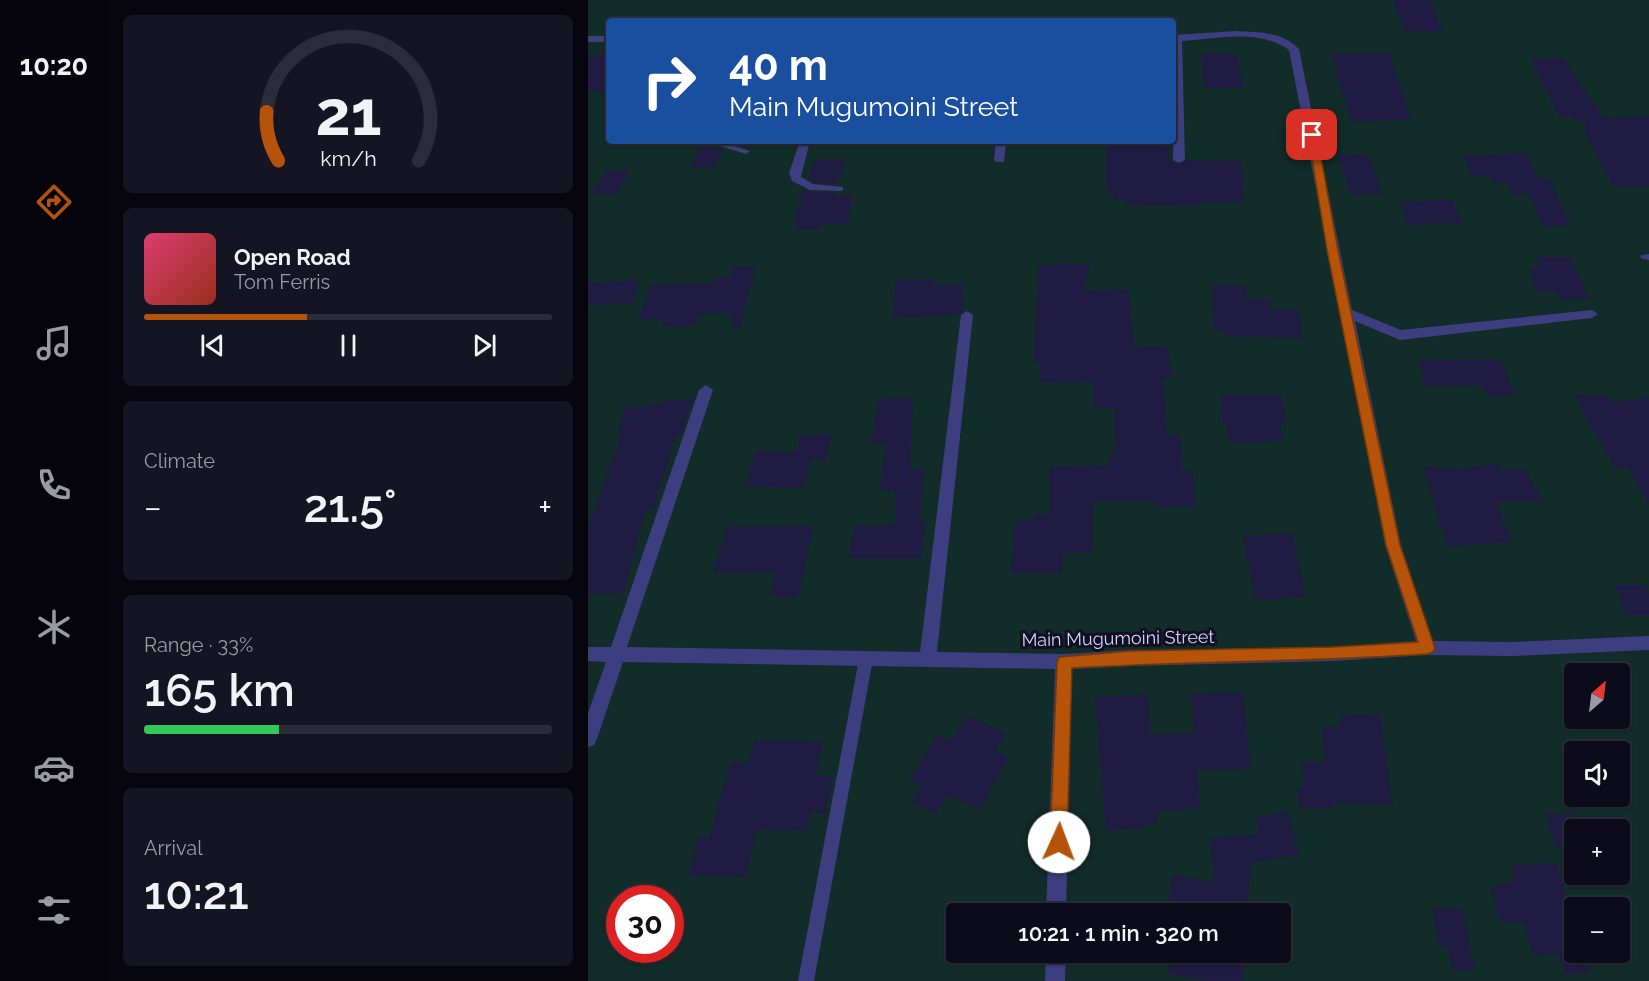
<!DOCTYPE html>
<html lang="en">
<head>
<meta charset="utf-8">
<style>
  body { margin:0; font-family:Raleway,sans-serif; background:#151423; color:#f1f3f6; height:100vh; display:flex; flex-direction:column; font-size:22px; white-space:nowrap }
  * { box-sizing:border-box; margin:0 }
  p { font-size:20px; color:#9a9ba2 }
  .icon { flex:none; width:33px; height:33px; fill:none; stroke:currentColor; stroke-width:2; stroke-linecap:round; stroke-linejoin:round }
  .map { position:relative; flex:1; overflow:hidden }
  .panel { display:flex; flex-direction:column; gap:15px; padding:15px; background:#07060e; width:480px }
  .panel>* { flex:none }
  .hud { position:absolute; left:18px; top:18px; width:570px; height:126px; border-radius:6px; box-shadow:0 2px 4px #0004,0 0 0 2px #2c2b39; background:#1a4fa0; color:#fff; overflow:hidden }
  .needle { width:39px; rotate:28deg }
  .controls { position:absolute; left:976px; top:663px; display:grid; gap:12px }
  .controls a { display:grid; place-items:center; width:66px; height:66px; border-radius:6px; background:#0c0b1a; box-shadow:0 2px 4px #0004,0 0 0 2px #2c2b39; font-size:30px }
  .speed { position:absolute; left:18px; top:885px; display:flex; gap:12px; font-size:30px; font-weight:700; text-align:center }
  .speed>* { display:grid; place-content:center; width:78px; height:78px; border-radius:50%; background:#0c0b1a; box-shadow:0 2px 4px #0004,0 0 0 2px #2c2b39; line-height:1 }
  .speed .limit { border:9px solid #d22; background:#fff; color:#111 }
  .pin { position:absolute; display:grid; place-items:center; width:51px; height:51px; color:#fff; margin:-26px; border-radius:12px; box-shadow:0 3px 9px #0006 }
  .me { position:absolute; width:66px; margin:-33px; rotate:2deg; stroke-linejoin:round; filter:drop-shadow(0 0 4px #0008) }
  .turn { display:flex; align-items:center; gap:21px; height:126px; padding:0 24px; font-size:27px }
  .turn .icon { width:78px; height:78px; stroke-width:2.5 }
  .turn b { display:block; font-size:42px; line-height:51px }
  .big { font-size:45px; font-weight:600; line-height:1.1 }
  .panel .widget { flex:1; display:flex; flex-direction:column; justify-content:center; gap:9px; min-width:0; padding:0 21px; border-radius:9px; background:#151423 }
  .panel .dial { align-items:center; gap:0 }
  .dial svg { height:156px; overflow:visible; fill:none; stroke:#2c2b39; stroke-width:7; stroke-linecap:round; text-anchor:middle }
  .dial text { fill:#f1f3f6; stroke:none }
  .song { display:flex; align-items:center; gap:18px }
  .cover { width:72px; height:72px; border-radius:9px; background:linear-gradient(135deg,hsl(340 70% 55%),hsl(10 70% 35%)) }
  .played { height:6px; border-radius:3px; background:linear-gradient(90deg,#b45309 40%,#2c2b39 40%) }
  .keys { display:flex; justify-content:space-around; direction:ltr }
  .heat { display:flex; justify-content:space-between; align-items:center; font-size:33px; direction:ltr }
  .charge { height:9px; border-radius:4px; background:linear-gradient(90deg,#34c759 33%,#2c2b39 0) }
  .trip { position:absolute; left:358px; top:903px; width:345px; height:60px; border-radius:6px; background:#0c0b1a; box-shadow:0 2px 4px #0004,0 0 0 2px #2c2b39; font-weight:600; line-height:60px; text-align:center }
  main { display:flex; flex:1; min-height:0 }
  .dock { display:flex; flex-direction:column; width:108px; justify-content:space-around; align-items:center; background:#05040a; color:#9a9ba2 }
  .dock .icon { width:42px; height:42px }
  .dock .current { color:#b45309 }
  .dock b { font-size:27px; color:#f1f3f6 }
  .map>svg:first-child { display:block }
  .green { fill:#122c29; fill-rule:evenodd }
  .building { fill:#201b43 }
  .lines { fill:none; stroke-linecap:round; stroke-linejoin:round }
  .service { fill:#3c3e80; fill-rule:evenodd }
  .minor { fill:#3c3e80; fill-rule:evenodd }
  .route { fill:#b45309; stroke:#753606; stroke-width:1.5 }
  .labels { text-anchor:middle; dominant-baseline:central; stroke-width:6; stroke-linejoin:round; paint-order:stroke }
  .street-label { font-size:18px; fill:#d3d2fd; stroke:#100f22 }
</style>
</head>
<body>
<main>
<nav class="dock">
<b>10:20</b>
<svg class="icon current" aria-label="directions" viewBox="0 0 24 24"><path d="M12 3l9 9-9 9-9-9zM9 14v-3h6M13 9l2 2-2 2"/></svg>
<svg class="icon" aria-label="music" viewBox="0 0 24 24"><path d="M9 18V5l10-2v13"/><circle cx="6" cy="18" r="3"/><circle cx="16" cy="16" r="3"/></svg>
<svg class="icon" aria-label="phone" viewBox="0 0 24 24"><path d="M5 4h4l2 5-3 2q2 4 5 5l2-3 5 2v4C11 20 4 13 5 4z"/></svg>
<svg class="icon" aria-label="climate" viewBox="0 0 24 24"><path d="M12 3v18M4 7l16 10M4 17L20 7"/></svg>
<svg class="icon" aria-label="car" viewBox="0 0 24 24"><path d="M5 17H2v-5l4-1 3-4h7l3 4 3 1v5h-3M9 17h6M6 11h13"/><circle cx="7" cy="17" r="2"/><circle cx="17" cy="17" r="2"/></svg>
<svg class="icon" aria-label="filters" viewBox="0 0 24 24"><path d="M4 7h16M4 17h16"/><circle cx="9" cy="7" r="2"/><circle cx="15" cy="17" r="2"/></svg>
</nav>
<section class="panel">
<div class="widget dial"><svg viewBox="0 0 100 80">
<path d="M14 69A42 42 0 1 1 86 69"/>
<path d="M14 69A42 42 0 0 1 8 44" stroke="#b45309"/>
<text x="50" y="56" font-size="32" font-weight="700">21</text>
<text x="50" y="72" font-size="11">km/h</text>
</svg></div>
<div class="widget">
<div class="song"><i class="cover"></i><div><b>Open Road</b><p>Tom Ferris</p></div></div>
<div class="played"></div>
<div class="keys"><svg class="icon" aria-label="previous" viewBox="0 0 24 24"><path d="M18 5L8 12l10 7zM5 5v14"/></svg><svg class="icon" aria-label="pause" viewBox="0 0 24 24"><path d="M8 5v14M16 5v14"/></svg><svg class="icon" aria-label="next" viewBox="0 0 24 24"><path d="M6 5l10 7-10 7zM19 5v14"/></svg></div>
</div>
<div class="widget"><p>Climate</p>
<div class="heat"><a>−</a><b class="big">21.5°</b><a>+</a></div>
</div>
<div class="widget"><p>Range · 33%</p><b class="big">165 km</b><div class="charge"></div></div>
<div class="widget"><p>Arrival</p><b class="big">10:21</b></div>
</section>
<div class="map">
<svg width="1061" height="981" viewBox="0 0 1061 981">
  <rect width="100%" height="100%" fill="#100f22"/>
  <path class="green" d="M0,0H1061V981H0ZM21,21H585V141H21ZM987,674H1032V718H987ZM987,752H1032V796H987ZM987,830H1032V874H987ZM32,898H82V950H32ZM987,908H1032V952H987ZM369,914H693V952H369Z"/>
  <g class="building">
    <polygon points="805,0 842,0 855,32 816,31"/>
    <polygon points="801,53 824,120 763,122 743,54"/>
    <polygon points="612,54 649,54 656,88 617,88"/>
    <polygon points="21,55 21,91 0,92 0,56"/>
    <polygon points="942,58 975,58 1015,117 1061,116 1061,186 1026,187 997,135 997,121 988,121 985,117 971,117"/>
    <polygon points="519,141 579,141 581,160 590,165 599,160 653,161 656,202 612,202 612,206 536,205 537,200 525,199 525,191 518,191"/>
    <polygon points="112,147 135,149 127,168 103,168"/>
    <polygon points="937,153 951,178 961,178 983,225 955,226 941,194 925,194 918,182 905,183 902,176 884,176 875,156"/>
    <polygon points="780,154 795,194 763,195 750,155"/>
    <polygon points="226,160 257,160 250,184 226,182 220,178"/>
    <polygon points="19,170 42,170 29,194 5,194"/>
    <polygon points="216,189 222,192 248,193 247,196 265,195 259,224 233,224 232,229 207,230 209,221 205,221"/>
    <polygon points="864,200 875,222 820,225 811,202"/>
    <polygon points="947,257 982,257 1001,299 971,300 968,291 949,291 941,271 944,271 942,267 951,267"/>
    <polygon points="472,262 502,266 495,291 540,289 546,347 579,346 584,380 575,380 579,435 592,435 595,470 605,470 607,507 568,507 568,501 505,501 504,553 475,553 474,573 423,573 427,520 445,520 446,514 461,514 462,467 522,465 522,452 528,452 527,408 505,409 505,382 452,383 453,364 446,364 450,266 471,265"/>
    <polygon points="168,266 151,330 144,329 144,313 111,314 107,326 74,327 77,319 50,320 63,285 126,283 128,277 144,277 144,267"/>
    <polygon points="347,279 347,285 375,285 374,312 371,315 304,318 308,280"/>
    <polygon points="52,280 44,303 0,305 0,283"/>
    <polygon points="624,285 658,286 659,299 681,299 682,309 711,309 714,338 636,336 636,331 625,331"/>
    <polygon points="912,359 928,395 899,397 894,385 838,387 831,360"/>
    <polygon points="632,395 694,395 698,422 692,422 696,441 641,443 638,424 635,424"/>
    <polygon points="986,395 1021,396 1024,402 1061,398 1061,504 1039,467 1027,468"/>
    <polygon points="325,397 322,469 336,469 331,521 338,522 332,559 260,559 266,526 307,525 307,491 291,490 298,443 282,444 291,399"/>
    <polygon points="79,400 104,400 92,436 88,436 65,509 58,509 35,593 0,594 0,528 34,433 28,434 37,407 63,407 64,403 78,403"/>
    <polygon points="243,435 238,461 223,461 215,488 157,486 168,451 209,452 212,436"/>
    <polygon points="909,464 912,471 937,468 955,502 908,502 924,542 859,546 835,467 870,469"/>
    <polygon points="225,526 210,597 182,597 188,572 126,573 138,527"/>
    <polygon points="704,533 718,597 667,600 655,536"/>
    <polygon points="1027,585 1057,585 1061,595 1061,615 1038,615"/>
    <polygon points="655,692 663,769 609,770 612,808 568,812 570,823 560,824 560,827 518,831 507,698 559,694 563,734 606,733 603,693"/>
    <polygon points="752,714 792,715 805,805 744,803 745,809 712,809 709,787 716,787 713,762 737,762 734,726 754,727"/>
    <polygon points="379,716 418,733 408,751 421,757 392,810 360,795 348,814 324,802 334,786 321,780 349,735 363,741"/>
    <polygon points="166,740 235,741 228,775 245,776 237,814 222,813 218,831 169,830 157,877 100,875 111,836 122,836 142,763 160,763"/>
    <polygon points="699,812 712,855 663,863 659,914 579,914 584,875 627,882 621,838 672,834 667,817"/>
    <polygon points="984,813 987,823 987,847 967,847 957,814"/>
    <polygon points="968,863 987,926 987,952 995,952 1001,973 977,975 971,954 945,956 936,923 911,921 902,886 913,886 912,882 927,882 923,865"/>
    <polygon points="844,908 875,909 887,970 864,970 860,947 851,947"/>
    <polygon points="583,952 656,952 654,981 621,981 580,974"/>
  </g>
  <g class="lines">
    <g class="service">
      <polygon points="116,141 130,141 162,151 158,154"/>
      <polygon points="1061,254 1061,260 1054,259 1052,257 1054,255"/>
      <polygon points="278,653 283,655 285,659 226,981 210,981 271,659 273,655"/>
    </g>
    <g class="minor">
      <path d="M648,31C671,32 695,32 711,49L764,310L813,330L1004,310L1010,314L1004,318L812,340L767,321L813,545L845,641L924,642L1061,636V650L924,656L839,655L744,661L543,666L484,669L478,914H458L467,669L35,662L9,739L6,745L0,747V713L18,662L0,661V647H23L111,390L118,385L125,390L39,647L332,652L373,315L379,311L385,315L349,652L476,654L543,650L744,647L828,641L797,545L701,50C671,28 629,39 594,41L597,160L591,163L585,160V35Z"/>
      <rect x="0" y="36" width="21" height="6"/>
      <polygon points="212,141 222,141 213,177 225,184 255,187 255,191 222,190 204,181 201,173"/>
      <polygon points="408,141 418,141 416,162 408,162 406,160"/>
      <polygon points="458,952 478,952 477,981 457,981"/>
    </g>
  </g>
  <path class="route" d="M724,132L729,135L750,250L812,545L847,648L845,652L839,654C721,662 602,661 484,668L479,842L477,848L471,850L465,848L462,842L469,662L471,657L543,651L744,647L830,642L798,545L739,250L720,135Z"/>
  <g class="labels">
    <g class="street-label">
      <text transform="translate(530 638) rotate(-1)">Main Mugumoini Street</text>
    </g>
  </g>
</svg>
<div class="controls">
<a><svg class="needle" viewBox="-14 -14 28 28"><path d="M0-13l5 13h-10z" fill="#e53935"/><path d="M0 13l5-13h-10z" fill="#9a9ba2"/></svg></a>
<a><svg class="icon" aria-label="sound" viewBox="0 0 24 24"><path d="M4 9h4l5-4v14l-5-4H4zM17 9q2 3 0 6"/></svg></a>
<a>+</a>
<a>−</a>
</div>
<div class="speed"><div class="limit">30</div></div>
<div class="pin" style="left:724px;top:135px;background:#d93025"><svg class="icon" aria-label="arrive" viewBox="0 0 24 24"><path d="M6 21V4h12l-3 4 3 4H6"/></svg></div>
<svg class="me" style="left:471px;top:842px" viewBox="-20 -20 40 40"><circle r="19" fill="#fff"/><path d="M0-13L10 11 0 6-10 11z" fill="#b45309"/></svg>
<div class="trip">10:21 · 1 min · 320 m</div>
<div class="hud">
<div class="turn"><svg class="icon" aria-label="right" viewBox="0 0 24 24"><path d="M7 20v-9h11M14 6l5 5-5 5"/></svg><div><b>40 m</b>Main Mugumoini Street</div></div>
</div>
</div>
</main>
</body>
</html>
